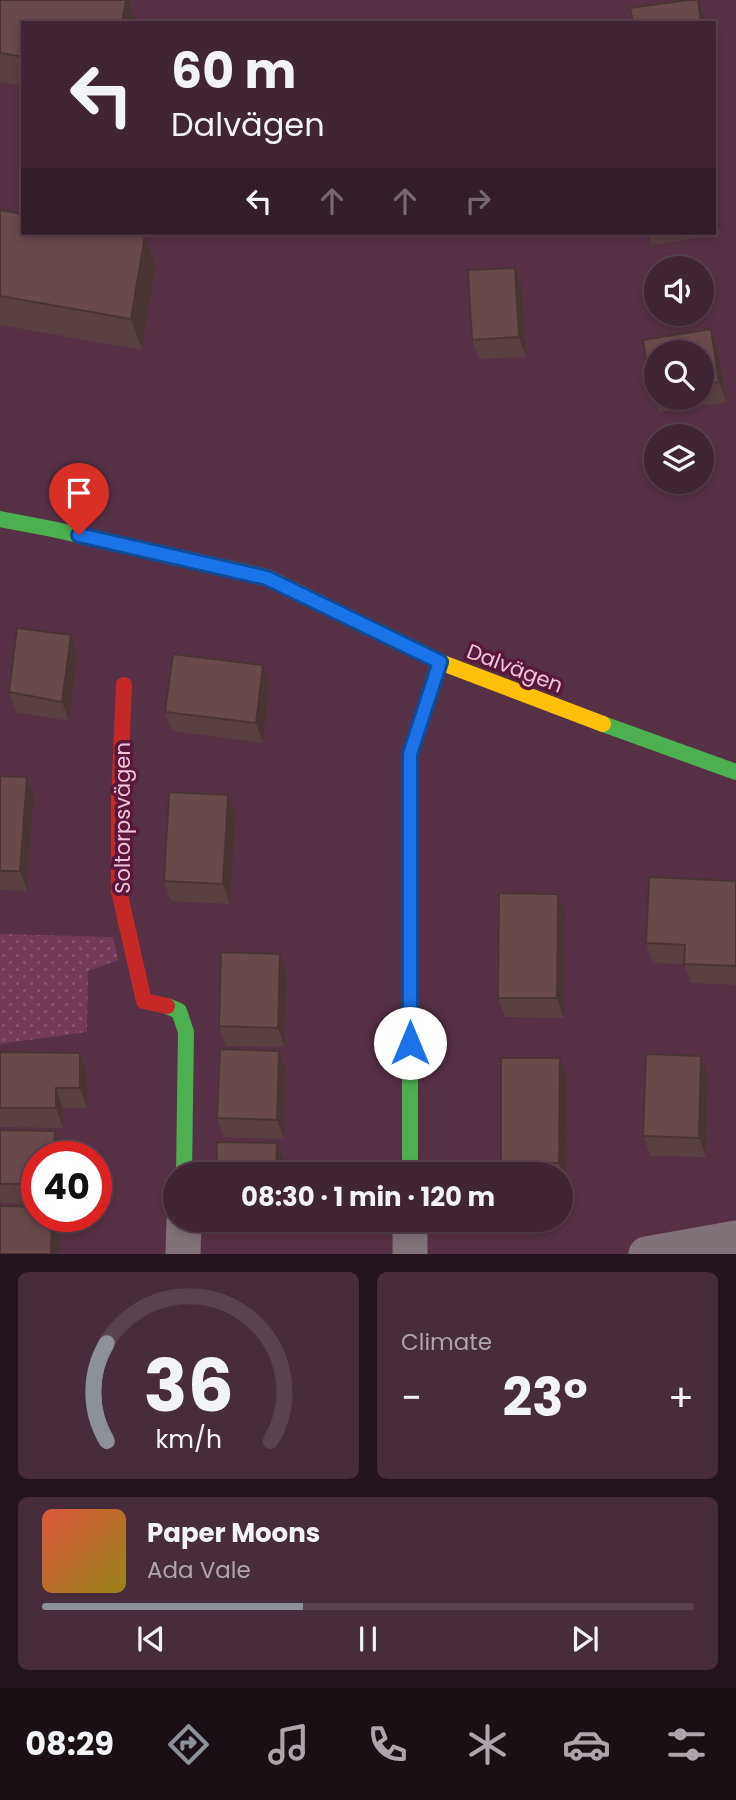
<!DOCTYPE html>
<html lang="en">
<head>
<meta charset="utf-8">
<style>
  body { margin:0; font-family:Poppins,sans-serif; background:#472d3c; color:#f1f3f6; height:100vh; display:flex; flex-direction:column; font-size:26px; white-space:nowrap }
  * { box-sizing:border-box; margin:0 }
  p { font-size:23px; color:#aea5ac }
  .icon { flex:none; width:38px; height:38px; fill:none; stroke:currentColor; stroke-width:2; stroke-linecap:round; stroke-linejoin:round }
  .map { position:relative; height:1254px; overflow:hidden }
  .panel { display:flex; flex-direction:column; gap:18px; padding:18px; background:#23141d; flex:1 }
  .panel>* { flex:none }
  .guide { position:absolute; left:21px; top:21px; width:695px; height:214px; border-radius:0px; box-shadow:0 4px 10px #0003,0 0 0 2px #59424f; background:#402534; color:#f1f3f6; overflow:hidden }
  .buttons { position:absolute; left:644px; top:256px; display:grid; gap:14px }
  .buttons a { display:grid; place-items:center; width:70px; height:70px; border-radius:50%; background:#402534; box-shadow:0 4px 10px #0003,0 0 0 2px #59424f; font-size:35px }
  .speed { position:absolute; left:21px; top:1141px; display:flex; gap:14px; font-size:35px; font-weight:700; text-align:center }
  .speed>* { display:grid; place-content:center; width:91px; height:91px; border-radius:50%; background:#402534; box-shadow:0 4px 10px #0003,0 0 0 2px #59424f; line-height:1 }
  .speed .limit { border:10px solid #d22; background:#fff; color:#111 }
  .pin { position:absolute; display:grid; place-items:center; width:60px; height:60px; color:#fff; margin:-72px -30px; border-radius:50% 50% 50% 0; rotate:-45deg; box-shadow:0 0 7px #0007 }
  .pin .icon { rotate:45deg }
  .me { position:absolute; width:77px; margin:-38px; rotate:0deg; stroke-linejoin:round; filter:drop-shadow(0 0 5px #0008) }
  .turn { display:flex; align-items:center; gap:24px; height:147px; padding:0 35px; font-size:32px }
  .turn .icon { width:91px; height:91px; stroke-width:2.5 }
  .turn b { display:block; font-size:49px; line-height:60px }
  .lanes { display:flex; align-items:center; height:66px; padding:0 35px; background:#0003; justify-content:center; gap:35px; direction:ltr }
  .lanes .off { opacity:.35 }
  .big { font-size:52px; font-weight:700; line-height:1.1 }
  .panel .tile { flex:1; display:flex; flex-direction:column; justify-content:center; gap:10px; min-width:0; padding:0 24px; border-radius:10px; background:#472d3c }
  .panel .dial { align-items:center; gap:0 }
  .dial svg { height:182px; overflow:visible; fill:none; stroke:#59424f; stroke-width:7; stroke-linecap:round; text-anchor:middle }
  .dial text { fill:#f1f3f6; stroke:none }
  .song { display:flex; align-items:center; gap:21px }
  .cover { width:84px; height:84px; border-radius:10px; background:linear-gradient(135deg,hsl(10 70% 55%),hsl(50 70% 35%)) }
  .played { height:7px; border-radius:4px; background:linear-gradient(90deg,#8c9099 40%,#59424f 40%) }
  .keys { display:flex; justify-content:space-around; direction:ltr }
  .heat { display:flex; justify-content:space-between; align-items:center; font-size:38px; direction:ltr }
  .panel .tiles { flex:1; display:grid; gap:18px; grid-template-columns:1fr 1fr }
  .tile:last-child { grid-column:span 2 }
  .trip { position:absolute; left:163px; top:1162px; width:410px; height:70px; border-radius:35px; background:#402534; box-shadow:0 4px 10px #0003,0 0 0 2px #59424f; font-weight:700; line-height:70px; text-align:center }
  .tab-bar { display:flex; height:112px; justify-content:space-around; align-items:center; background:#1a0f15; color:#aea5ac }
  .tab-bar .icon { width:49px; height:49px }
  .tab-bar .active { color:#8c9099 }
  .tab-bar b { font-size:32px; color:#f1f3f6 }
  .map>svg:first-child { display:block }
  .grass { fill:url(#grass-dots) }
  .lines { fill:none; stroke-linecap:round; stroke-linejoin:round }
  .street { stroke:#817279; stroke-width:35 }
  .fast { stroke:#4caf50; stroke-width:16 }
  .slow { stroke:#ffc107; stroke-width:16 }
  .jam { stroke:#c62828; stroke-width:16 }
  .wall { fill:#594040; fill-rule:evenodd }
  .shaded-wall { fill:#493434 }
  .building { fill:#684a4b; stroke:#493434; stroke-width:2 }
  .route-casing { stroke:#114b97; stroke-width:18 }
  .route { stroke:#1a73e8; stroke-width:12 }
  .labels { text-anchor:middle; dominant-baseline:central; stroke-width:7; stroke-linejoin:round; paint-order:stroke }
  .street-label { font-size:21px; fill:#eec4d6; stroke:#59173c }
</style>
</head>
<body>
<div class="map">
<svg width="736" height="1254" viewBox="0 0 736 1254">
  <defs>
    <pattern id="grass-dots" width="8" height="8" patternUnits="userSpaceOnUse" patternTransform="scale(1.75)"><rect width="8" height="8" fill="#733b57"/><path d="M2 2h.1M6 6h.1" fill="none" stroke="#87566e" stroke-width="1.8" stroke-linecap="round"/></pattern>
  </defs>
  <rect width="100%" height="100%" fill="#563145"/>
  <polygon class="grass" points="0,934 113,937 118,960 88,971 87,1032 0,1044"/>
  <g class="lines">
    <g class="street">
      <polyline points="183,1254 184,1220"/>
      <polyline points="410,1254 410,1220"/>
      <polyline points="646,1254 736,1238"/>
    </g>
    <g class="fast">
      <polyline points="0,519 52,529 267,577 348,617"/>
      <polyline points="603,724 736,772"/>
      <polyline points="167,1006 179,1011 186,1032 184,1174"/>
      <polyline points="410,1174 410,754 440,662"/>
    </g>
    <polyline class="slow" points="348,617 440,662 603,724"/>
    <polyline class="jam" points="124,685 119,800 119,891 144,1001 167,1006"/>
  </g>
  <g class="wall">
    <polygon points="0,0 129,0 137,23 23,23 23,86 0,82"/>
    <polygon points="714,190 721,234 652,245 647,233 714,233"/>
    <polygon points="0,210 145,235 156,266 142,350 0,325"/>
    <polygon points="522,287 526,357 479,359 472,340"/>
    <path d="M711,329L718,349L727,402L659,412L652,393L643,340ZM656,352H702V397H656Z"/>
    <polygon points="78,655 69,721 16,712 9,692"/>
    <polygon points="270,685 263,743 172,731 165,712"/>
    <polygon points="0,776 27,777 34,797 27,891 0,890"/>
    <polygon points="236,814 230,904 171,901 164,881"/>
    <polygon points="736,881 736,985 691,983 684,964 653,963 646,943"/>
    <polygon points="565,913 564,1018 505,1017 498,998"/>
    <polygon points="280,954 287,974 285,1047 226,1046 219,1026"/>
    <polygon points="0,1052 80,1053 87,1073 87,1108 63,1108 63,1128 1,1127 0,1123"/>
    <polygon points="286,1070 284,1139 224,1137 217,1118"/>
    <polygon points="708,1075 706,1157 651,1156 643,1136"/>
    <polygon points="567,1078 566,1182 560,1182 560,1174 505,1174 501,1162"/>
    <polygon points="0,1130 55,1131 62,1151 62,1157 37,1157 37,1204 2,1203 0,1198"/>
    <polygon points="218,1220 282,1220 282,1232 222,1230"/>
  </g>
  <g class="shaded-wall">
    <polygon points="126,0 129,0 137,23 122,23"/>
    <polygon points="698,0 705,18 705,23 701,23"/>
    <polygon points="714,190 721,234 714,214"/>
    <polygon points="145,235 156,266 142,350 131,319"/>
    <polygon points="515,268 522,287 526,357 519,337"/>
    <polygon points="711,329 718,349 727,402 719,382"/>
    <polygon points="71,635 78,655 69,721 62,702"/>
    <polygon points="263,665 270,685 263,743 256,723"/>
    <polygon points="27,777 34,797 27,891 20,871"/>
    <polygon points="228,795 236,814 230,904 223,884"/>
    <polygon points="558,894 565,913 564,1018 557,998"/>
    <polygon points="280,954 287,974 285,1047 278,1028"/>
    <polygon points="279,1051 286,1070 284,1139 277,1120"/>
    <polygon points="80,1053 87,1073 87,1108 80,1088"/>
    <polygon points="701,1056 708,1075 706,1157 699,1138"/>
    <polygon points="560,1058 567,1078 566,1182 559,1163"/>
    <polygon points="56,1088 63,1108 63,1128 56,1108"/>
    <polygon points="55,1131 62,1151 62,1157 54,1157"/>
    <polygon points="277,1143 284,1163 283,1174 276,1174"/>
    <polygon points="52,1216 56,1216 60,1227 59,1254 51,1254"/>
    <polygon points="278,1220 282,1220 282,1232"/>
  </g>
  <g class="building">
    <polygon points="0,0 126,0 122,23 23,23 23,57 0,53"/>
    <polygon points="688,0 698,0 701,23 633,23 630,8"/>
    <polygon points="0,210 23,214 23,233 132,233 145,235 131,319 0,296"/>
    <polygon points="515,268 519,337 472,340 468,270"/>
    <polygon points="711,329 719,382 702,385 702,352 656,352 656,392 652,393 643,340"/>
    <polygon points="17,628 71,635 62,702 9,692"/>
    <polygon points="173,654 263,665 256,723 165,712"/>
    <polygon points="0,776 27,777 20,871 0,871"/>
    <polygon points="169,792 228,795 223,884 164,881"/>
    <polygon points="649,877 736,881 736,966 684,964 685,945 646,943"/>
    <polygon points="499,893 558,894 557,998 498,998"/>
    <polygon points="221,952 280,954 278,1028 219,1026"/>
    <polygon points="220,1049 279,1051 277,1120 217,1118"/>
    <polygon points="0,1052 80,1053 80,1088 56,1088 56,1108 0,1108"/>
    <polygon points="646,1054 701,1056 699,1138 643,1136"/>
    <polygon points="501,1058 560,1058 559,1163 501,1162"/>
    <polygon points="0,1130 55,1131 54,1157 37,1157 37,1184 0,1184"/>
    <polygon points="217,1142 277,1143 276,1174 216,1174"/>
    <polygon points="0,1206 37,1207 37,1216 52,1216 51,1254 0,1254"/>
  </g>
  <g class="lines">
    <defs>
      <polyline id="route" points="79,535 267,578 440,662 410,754 410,1043"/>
    </defs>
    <use href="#route" class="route-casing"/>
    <use href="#route" class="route"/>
  </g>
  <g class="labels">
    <g class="street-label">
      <text transform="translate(515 668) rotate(21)">Dalvägen</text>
      <text transform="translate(122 818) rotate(-90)">Soltorpsvägen</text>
    </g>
  </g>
</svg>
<div class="buttons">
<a><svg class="icon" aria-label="sound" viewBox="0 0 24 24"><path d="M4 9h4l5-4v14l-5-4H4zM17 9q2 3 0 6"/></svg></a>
<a><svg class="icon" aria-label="search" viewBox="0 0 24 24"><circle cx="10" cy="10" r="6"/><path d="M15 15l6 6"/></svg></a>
<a><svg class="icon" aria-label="layers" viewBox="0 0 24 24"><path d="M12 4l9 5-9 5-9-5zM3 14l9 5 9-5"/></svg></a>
</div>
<div class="speed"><div class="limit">40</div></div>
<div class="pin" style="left:79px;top:535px;background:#d93025"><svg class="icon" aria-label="arrive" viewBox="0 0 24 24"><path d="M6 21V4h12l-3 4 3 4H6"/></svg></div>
<svg class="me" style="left:410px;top:1043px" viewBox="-20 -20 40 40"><circle r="19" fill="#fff"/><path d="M0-13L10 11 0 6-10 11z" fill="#1a73e8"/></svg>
<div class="trip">08:30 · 1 min · 120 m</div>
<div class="guide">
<div class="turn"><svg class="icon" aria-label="left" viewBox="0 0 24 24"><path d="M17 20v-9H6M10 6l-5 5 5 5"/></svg><div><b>60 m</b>Dalvägen</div></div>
<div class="lanes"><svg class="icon" aria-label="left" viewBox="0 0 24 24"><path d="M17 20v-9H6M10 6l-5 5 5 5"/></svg><svg class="icon off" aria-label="ahead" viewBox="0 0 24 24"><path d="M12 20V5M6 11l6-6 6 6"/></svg><svg class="icon off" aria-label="ahead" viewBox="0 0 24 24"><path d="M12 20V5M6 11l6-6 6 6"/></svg><svg class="icon off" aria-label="right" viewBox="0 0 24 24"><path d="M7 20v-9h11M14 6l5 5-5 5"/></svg></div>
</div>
</div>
<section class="panel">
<div class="tiles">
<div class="tile dial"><svg viewBox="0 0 100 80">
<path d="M14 69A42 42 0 1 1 86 69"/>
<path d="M14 69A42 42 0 0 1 14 26" stroke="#8c9099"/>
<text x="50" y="56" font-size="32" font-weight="700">36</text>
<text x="50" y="72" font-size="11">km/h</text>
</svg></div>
<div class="tile"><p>Climate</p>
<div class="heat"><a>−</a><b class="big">23°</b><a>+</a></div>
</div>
<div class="tile">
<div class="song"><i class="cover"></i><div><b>Paper Moons</b><p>Ada Vale</p></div></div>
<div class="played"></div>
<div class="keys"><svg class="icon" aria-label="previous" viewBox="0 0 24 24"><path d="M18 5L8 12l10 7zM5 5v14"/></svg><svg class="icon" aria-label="pause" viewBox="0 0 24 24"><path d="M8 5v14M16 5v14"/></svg><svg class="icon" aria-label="next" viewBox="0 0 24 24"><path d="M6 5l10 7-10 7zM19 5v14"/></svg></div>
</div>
</div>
</section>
<nav class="tab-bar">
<b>08:29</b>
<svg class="icon active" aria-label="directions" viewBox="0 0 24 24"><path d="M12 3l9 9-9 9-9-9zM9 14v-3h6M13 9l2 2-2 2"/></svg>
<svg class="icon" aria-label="music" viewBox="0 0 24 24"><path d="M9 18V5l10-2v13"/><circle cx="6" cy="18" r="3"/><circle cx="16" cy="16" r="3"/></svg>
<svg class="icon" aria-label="phone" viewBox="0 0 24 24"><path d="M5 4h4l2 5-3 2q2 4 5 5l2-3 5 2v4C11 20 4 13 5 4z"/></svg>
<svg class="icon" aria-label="climate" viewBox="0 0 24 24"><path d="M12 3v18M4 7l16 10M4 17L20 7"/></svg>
<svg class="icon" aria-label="car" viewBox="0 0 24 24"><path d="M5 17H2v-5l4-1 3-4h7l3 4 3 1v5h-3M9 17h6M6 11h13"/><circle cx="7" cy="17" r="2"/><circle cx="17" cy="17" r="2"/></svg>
<svg class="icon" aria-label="filters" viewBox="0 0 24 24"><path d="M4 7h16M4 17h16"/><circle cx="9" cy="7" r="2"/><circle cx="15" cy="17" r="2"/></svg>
</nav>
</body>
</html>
